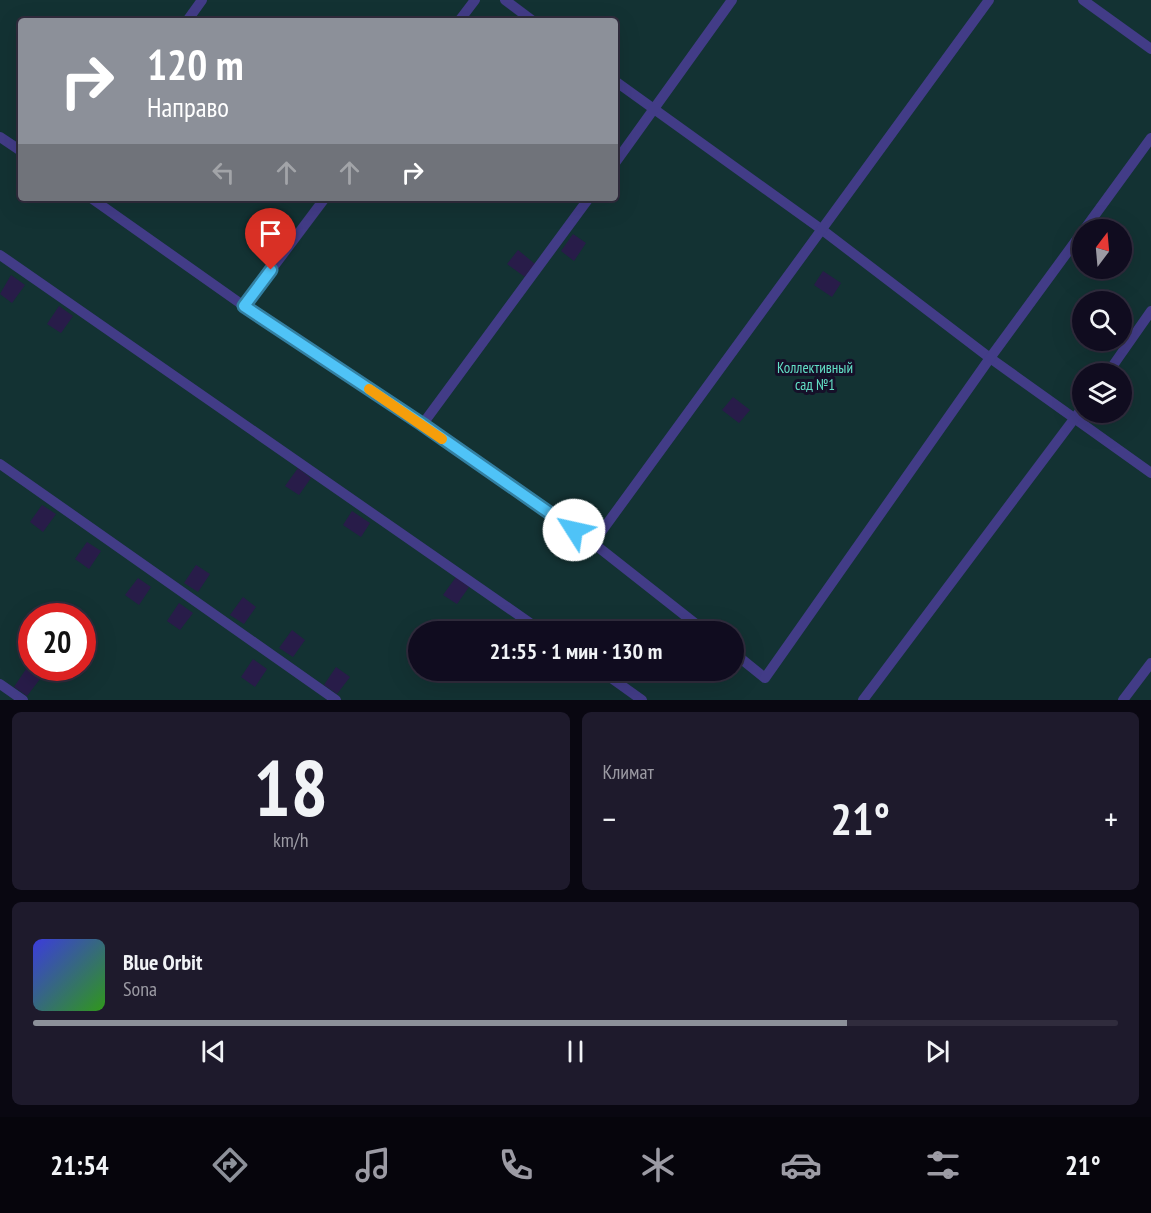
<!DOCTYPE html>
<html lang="ru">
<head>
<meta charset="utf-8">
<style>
  body { margin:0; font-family:"PT Sans Narrow",sans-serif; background:#1e1a2c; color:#f1f3f6; height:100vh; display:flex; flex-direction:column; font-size:22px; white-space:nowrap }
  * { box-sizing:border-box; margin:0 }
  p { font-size:20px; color:#9c9ba4 }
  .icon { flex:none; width:33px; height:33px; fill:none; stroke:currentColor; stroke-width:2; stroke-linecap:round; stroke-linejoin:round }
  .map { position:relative; height:700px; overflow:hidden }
  .sheet { display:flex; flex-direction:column; gap:12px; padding:12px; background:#090711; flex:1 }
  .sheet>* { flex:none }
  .banner { position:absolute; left:18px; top:18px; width:600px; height:183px; border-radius:6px; box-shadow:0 6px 24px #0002,0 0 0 2px #302c3d; background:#8c9099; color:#fff; overflow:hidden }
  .needle { width:39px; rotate:16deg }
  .tools { position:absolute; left:1072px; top:219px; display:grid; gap:12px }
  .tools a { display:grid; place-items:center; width:60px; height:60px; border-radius:50%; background:#100c1f; box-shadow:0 6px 24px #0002,0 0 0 2px #302c3d; font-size:30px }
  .speed { position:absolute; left:18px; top:603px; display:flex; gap:12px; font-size:30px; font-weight:700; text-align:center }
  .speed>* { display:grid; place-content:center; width:78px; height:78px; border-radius:50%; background:#100c1f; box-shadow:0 6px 24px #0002,0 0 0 2px #302c3d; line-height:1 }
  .speed .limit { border:9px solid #d22; background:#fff; color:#111 }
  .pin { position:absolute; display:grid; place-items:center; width:51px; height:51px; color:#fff; margin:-62px -26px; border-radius:50% 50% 50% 0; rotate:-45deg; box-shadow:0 0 6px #0007 }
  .pin .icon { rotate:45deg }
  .me { position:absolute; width:66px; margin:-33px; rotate:305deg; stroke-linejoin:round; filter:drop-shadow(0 0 4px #0008) }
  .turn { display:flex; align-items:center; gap:21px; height:126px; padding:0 30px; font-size:27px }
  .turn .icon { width:78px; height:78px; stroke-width:2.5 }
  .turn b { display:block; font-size:42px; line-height:51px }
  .lanes { display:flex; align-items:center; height:57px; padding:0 30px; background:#0003; justify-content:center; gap:30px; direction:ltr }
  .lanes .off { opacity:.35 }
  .big { font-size:45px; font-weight:600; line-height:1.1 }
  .sheet .tile { flex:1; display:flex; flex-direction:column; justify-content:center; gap:9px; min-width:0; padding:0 21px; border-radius:9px; background:#1e1a2c }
  .sheet .dial { align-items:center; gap:0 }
  .dial b { font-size:78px; line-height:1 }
  .song { display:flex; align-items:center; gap:18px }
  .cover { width:72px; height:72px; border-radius:9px; background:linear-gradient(135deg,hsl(240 70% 55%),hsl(110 70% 35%)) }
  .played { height:6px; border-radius:3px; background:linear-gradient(90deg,#8c9099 75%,#302c3d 75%) }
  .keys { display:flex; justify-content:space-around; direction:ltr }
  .heat { display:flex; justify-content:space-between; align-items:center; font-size:33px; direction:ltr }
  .sheet .tiles { flex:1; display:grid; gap:12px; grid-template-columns:1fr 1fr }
  .tile:last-child { grid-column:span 2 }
  .trip { position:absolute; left:408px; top:621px; width:336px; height:60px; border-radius:30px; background:#100c1f; box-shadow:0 6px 24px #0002,0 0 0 2px #302c3d; font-weight:600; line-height:60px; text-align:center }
  .dock { display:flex; height:96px; justify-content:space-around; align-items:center; background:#06050c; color:#9c9ba4 }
  .dock .icon { width:42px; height:42px }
  .dock .active { color:#8c9099 }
  .dock b { font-size:27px; color:#f1f3f6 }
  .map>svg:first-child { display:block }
  .green { fill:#133233; fill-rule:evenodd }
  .building { fill:#281c49 }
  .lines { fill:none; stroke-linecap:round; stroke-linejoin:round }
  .lane { stroke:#423c87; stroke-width:10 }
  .route-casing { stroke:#337fa1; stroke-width:15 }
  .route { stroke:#4fc3f7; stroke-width:10 }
  .slow { stroke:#f59e0b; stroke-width:10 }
  .labels { text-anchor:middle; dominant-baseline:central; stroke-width:6; stroke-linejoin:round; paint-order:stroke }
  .park-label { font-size:15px; fill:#63e0c6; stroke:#161029 }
</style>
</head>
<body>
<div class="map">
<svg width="1151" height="700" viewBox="0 0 1151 700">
  <rect width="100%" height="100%" fill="#161029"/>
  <path class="green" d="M0,0H1151V700H0ZM21,21H615V198H21ZM1083,230H1122V268H1083ZM1083,302H1122V340H1083ZM1083,374H1122V412H1083ZM32,616H82V668H32ZM418,632H734V670H418Z"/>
  <g class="building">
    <polygon points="573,234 586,243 574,261 561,251"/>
    <polygon points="518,250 535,264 525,277 507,264"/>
    <polygon points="823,271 841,283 832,297 814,285"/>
    <polygon points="11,275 25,285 12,303 0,294"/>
    <polygon points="59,306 73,316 61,333 47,324"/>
    <polygon points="733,397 750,410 739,423 722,410"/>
    <polygon points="298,468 311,478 299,495 285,486"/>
    <polygon points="42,505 56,514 43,532 30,522"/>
    <polygon points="352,511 370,523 361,537 343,525"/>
    <polygon points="87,542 101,551 89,569 75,559"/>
    <polygon points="196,565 210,574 198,592 184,583"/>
    <polygon points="456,577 469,587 457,604 443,595"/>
    <polygon points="138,578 151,587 139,605 125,595"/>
    <polygon points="243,597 256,607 244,624 230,615"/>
    <polygon points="179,603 193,613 180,630 167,621"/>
    <polygon points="292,630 305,640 293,657 279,648"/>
    <polygon points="253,659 267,669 255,687 241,677"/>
    <polygon points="336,667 350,677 337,694 324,685"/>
    <polygon points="26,669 40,679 27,696 14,687"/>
  </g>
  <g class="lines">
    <g class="lane">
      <polyline points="505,0 533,21"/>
      <polyline points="1083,0 1151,49"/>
      <polyline points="187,21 202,0"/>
      <polyline points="459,21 475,0"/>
      <polyline points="615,81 821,229 990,358 1151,473"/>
      <polyline points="0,137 21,151"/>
      <polyline points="615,163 732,0"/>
      <polyline points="91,198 244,306 422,425 593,543 706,632"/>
      <polyline points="1084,230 1151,138"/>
      <polyline points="0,255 543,632"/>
      <polyline points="244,306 325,198"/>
      <polyline points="1107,374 1151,311"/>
      <polyline points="422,425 589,198"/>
      <polyline points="0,464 336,700"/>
      <polyline points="593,543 989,0"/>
      <polyline points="734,653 765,678 990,358 1083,231"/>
      <polyline points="600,670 642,700"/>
      <polyline points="0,684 23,700"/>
      <polyline points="863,700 1083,407"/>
      <polyline points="1123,700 1151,663"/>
    </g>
  </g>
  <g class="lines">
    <defs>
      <polyline id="route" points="271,270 244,306 422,424 574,530"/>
    </defs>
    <use href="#route" class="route-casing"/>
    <use href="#route" class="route"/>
    <polyline class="slow" points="369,389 442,439"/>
  </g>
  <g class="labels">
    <g class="park-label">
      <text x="815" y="367">Коллективный<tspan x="815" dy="17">сад №1</tspan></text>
    </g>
  </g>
</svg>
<div class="tools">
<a><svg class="needle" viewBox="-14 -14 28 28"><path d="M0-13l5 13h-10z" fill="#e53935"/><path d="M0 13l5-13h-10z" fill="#9c9ba4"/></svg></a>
<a><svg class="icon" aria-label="search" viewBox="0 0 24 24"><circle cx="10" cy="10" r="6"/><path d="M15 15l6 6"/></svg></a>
<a><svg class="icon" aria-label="layers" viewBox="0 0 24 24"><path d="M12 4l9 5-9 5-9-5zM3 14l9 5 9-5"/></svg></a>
</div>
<div class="speed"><div class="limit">20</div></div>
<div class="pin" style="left:271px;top:270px;background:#d93025"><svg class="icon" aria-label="arrive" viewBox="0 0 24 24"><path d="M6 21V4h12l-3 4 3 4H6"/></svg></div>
<svg class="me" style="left:574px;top:530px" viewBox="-20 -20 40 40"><circle r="19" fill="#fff"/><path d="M0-13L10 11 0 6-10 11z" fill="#4fc3f7"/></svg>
<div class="trip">21:55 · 1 мин · 130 m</div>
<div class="banner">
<div class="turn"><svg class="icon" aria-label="right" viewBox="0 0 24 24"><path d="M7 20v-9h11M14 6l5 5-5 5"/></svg><div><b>120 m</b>Направо</div></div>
<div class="lanes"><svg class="icon off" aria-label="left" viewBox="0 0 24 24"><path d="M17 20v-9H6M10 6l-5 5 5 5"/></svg><svg class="icon off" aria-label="ahead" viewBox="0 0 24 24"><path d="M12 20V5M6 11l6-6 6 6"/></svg><svg class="icon off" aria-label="ahead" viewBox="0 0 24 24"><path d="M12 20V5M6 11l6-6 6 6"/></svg><svg class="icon" aria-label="right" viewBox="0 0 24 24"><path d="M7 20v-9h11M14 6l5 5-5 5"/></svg></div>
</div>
</div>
<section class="sheet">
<div class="tiles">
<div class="tile dial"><b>18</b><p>km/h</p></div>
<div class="tile"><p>Климат</p>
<div class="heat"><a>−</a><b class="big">21°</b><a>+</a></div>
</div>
<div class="tile">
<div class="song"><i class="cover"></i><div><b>Blue Orbit</b><p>Sona</p></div></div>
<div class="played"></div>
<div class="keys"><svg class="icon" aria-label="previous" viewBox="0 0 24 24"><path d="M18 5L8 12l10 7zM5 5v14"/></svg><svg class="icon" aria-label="pause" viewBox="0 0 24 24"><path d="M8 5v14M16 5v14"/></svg><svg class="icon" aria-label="next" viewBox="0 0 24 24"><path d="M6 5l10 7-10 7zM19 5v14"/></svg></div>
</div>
</div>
</section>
<nav class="dock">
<b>21:54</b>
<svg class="icon active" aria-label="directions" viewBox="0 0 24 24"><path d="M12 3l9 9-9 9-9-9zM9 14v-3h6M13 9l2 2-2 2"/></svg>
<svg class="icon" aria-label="music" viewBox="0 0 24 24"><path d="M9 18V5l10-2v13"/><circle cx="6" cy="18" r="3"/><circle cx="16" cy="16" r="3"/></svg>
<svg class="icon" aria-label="phone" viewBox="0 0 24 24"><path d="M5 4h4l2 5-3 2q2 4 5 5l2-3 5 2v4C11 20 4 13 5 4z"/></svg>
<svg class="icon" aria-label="climate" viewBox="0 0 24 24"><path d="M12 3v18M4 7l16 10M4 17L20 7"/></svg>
<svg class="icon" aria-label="car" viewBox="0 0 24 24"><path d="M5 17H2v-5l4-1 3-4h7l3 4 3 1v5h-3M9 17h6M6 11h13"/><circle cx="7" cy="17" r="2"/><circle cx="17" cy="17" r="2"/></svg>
<svg class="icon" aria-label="filters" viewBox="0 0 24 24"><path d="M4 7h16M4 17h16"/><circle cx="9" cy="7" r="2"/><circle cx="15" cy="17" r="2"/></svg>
<b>21°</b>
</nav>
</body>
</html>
